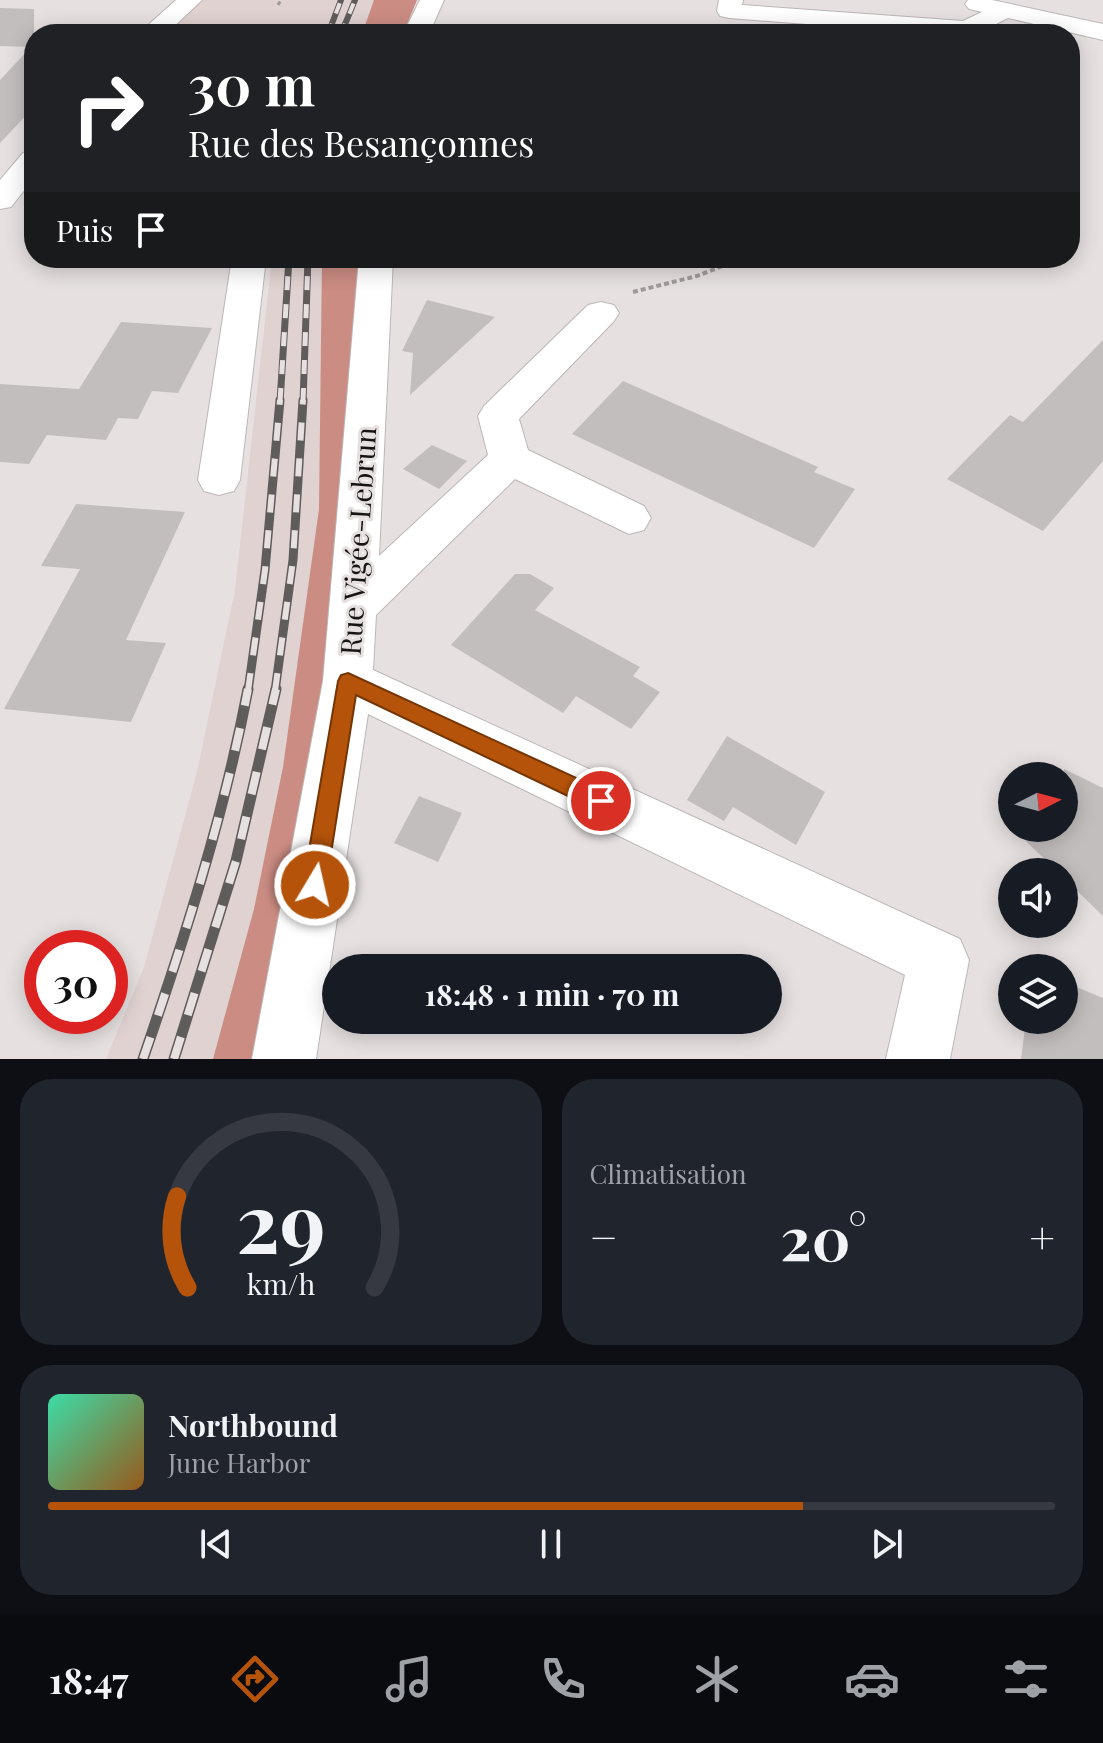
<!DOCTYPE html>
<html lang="fr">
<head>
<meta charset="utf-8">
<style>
  body { margin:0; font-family:"Playfair Display",serif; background:#20242c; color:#f1f3f6; height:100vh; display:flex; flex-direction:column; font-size:30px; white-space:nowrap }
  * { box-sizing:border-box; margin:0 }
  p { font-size:26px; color:#9ea1a6 }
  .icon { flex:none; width:44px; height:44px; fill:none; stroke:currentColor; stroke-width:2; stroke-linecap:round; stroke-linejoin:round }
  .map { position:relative; height:1059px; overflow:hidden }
  .side { display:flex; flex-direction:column; gap:20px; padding:20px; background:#0d0f14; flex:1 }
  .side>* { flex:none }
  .guide { position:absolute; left:24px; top:24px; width:1056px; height:244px; border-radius:32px; box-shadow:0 4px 20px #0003; background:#202124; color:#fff; overflow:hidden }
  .needle { width:52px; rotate:84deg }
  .fabs { position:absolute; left:998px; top:762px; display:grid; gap:16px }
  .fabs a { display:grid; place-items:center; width:80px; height:80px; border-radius:50%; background:#171b24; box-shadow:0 4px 20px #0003; font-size:40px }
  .speed { position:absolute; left:24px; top:930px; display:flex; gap:16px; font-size:40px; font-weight:700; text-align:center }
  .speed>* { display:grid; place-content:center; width:104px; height:104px; border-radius:50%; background:#171b24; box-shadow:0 4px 20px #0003; line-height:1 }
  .speed .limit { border:12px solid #d22; background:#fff; color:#111 }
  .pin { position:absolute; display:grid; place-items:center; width:68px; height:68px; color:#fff; margin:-34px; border:4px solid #fff; border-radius:50%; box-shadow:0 2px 8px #0007 }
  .me { position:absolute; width:88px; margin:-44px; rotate:9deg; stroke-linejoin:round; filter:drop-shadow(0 0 6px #0008) }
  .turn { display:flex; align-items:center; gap:28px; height:168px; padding:0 32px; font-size:36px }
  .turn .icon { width:104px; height:104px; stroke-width:2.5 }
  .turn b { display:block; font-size:56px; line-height:68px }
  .then { display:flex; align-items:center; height:76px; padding:0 32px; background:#0003; gap:16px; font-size:30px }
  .big { font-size:60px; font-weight:700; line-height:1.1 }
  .side .card { flex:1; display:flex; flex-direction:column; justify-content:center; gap:12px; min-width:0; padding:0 28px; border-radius:32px; background:#20242c }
  .side .dial { align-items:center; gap:0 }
  .dial svg { height:208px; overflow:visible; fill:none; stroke:#363941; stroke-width:7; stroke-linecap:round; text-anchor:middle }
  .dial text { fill:#f1f3f6; stroke:none }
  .song { display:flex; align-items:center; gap:24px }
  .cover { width:96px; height:96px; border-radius:12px; background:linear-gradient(135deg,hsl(160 70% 55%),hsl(30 70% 35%)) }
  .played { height:8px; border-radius:4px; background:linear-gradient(90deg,#b45309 75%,#363941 75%) }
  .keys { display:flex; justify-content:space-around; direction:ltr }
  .heat { display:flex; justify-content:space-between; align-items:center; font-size:44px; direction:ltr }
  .side .tiles { flex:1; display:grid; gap:20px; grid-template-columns:1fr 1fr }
  .card:last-child { grid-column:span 2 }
  .trip { position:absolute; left:322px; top:954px; width:460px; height:80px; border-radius:40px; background:#171b24; box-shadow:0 4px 20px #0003; font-weight:700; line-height:80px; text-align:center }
  .tabs { display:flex; height:128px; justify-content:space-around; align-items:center; background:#090b0e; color:#9ea1a6 }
  .tabs .icon { width:56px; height:56px }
  .tabs .current { color:#b45309 }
  .tabs b { font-size:36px; color:#f1f3f6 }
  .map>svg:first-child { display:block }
  .built { fill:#e0d2d0 }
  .forest { fill:#cb8c83 }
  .building { fill:#c2bebd }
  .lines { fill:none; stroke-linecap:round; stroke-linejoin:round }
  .minor-casing { stroke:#bcb7b6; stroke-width:2 }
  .path-far1 { stroke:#9f9b9a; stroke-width:3; stroke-dasharray:4 2; stroke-linecap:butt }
  .path { stroke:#9f9b9a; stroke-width:4; stroke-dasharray:5 3; stroke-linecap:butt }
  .minor { fill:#fff; fill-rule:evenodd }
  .rail-far3-casing { stroke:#5f5d5c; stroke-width:6 }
  .rail-far2-casing { stroke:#5f5d5c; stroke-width:7 }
  .rail-far1-casing { stroke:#5f5d5c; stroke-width:9 }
  .rail-casing { stroke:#5f5d5c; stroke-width:11 }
  .rail-far3 { stroke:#e6e1e0; stroke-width:4; stroke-dasharray:11; stroke-linecap:butt }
  .rail-far2 { stroke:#e6e1e0; stroke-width:5; stroke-dasharray:14; stroke-linecap:butt }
  .rail-far1 { stroke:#e6e1e0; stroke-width:6; stroke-dasharray:18; stroke-linecap:butt }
  .rail { stroke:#e6e1e0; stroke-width:8; stroke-dasharray:23; stroke-linecap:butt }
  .route { fill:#b45309; stroke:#753606; stroke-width:2 }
  .labels { text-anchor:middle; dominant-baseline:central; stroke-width:6; stroke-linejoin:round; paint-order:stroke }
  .street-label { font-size:28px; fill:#161514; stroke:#e6e1e0 }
</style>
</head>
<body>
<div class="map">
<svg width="1103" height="1059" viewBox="0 0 1103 1059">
  <rect width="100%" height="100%" fill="#e6e1e0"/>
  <g class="built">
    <polygon points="199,0 417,0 403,34 167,34"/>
    <polygon points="272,258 354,258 321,613 237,1059 106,1059 144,967 197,772 235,590"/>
  </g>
  <g class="forest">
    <polygon points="374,0 417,0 403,34 362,34"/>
    <polygon points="322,258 360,258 310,829 254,1059 213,1059 254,909 283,767 319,509"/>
  </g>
  <g class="building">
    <polygon points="0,8 34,9 34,107 0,143 0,80 31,47 0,46"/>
    <polygon points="427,300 495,317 410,395 413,353 402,351"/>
    <polygon points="121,322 212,328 178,393 152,391 138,419 118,418 106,440 47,435 29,464 0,462 0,384 79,389"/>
    <polygon points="1103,340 1103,461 1043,531 947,479 1010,415 1023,422"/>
    <polygon points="623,381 818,467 814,472 855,489 814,548 572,434"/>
    <polygon points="432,445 467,461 439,489 403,469"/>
    <polygon points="76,504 185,512 126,640 166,643 131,722 4,709 80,569 41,566"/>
    <polygon points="515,574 530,574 554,588 535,610 640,667 633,676 660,692 631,729 576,696 563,713 451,645"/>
    <polygon points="727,736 825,792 796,845 733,807 724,821 687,800"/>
    <polygon points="1064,769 1103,788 1103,916 1064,878 1064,872 1058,872 1012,828 1064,828"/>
    <polygon points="419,796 462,813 438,862 394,843"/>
    <polygon points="1064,982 1103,998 1103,1059 1021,1059 1026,1020 1064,1020"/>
  </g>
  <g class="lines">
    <defs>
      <g id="minor">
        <polygon points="176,0 202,0 166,34 138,34"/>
        <polygon points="420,0 444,0 429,34 403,34"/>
        <polygon points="719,0 743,0 742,5 963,21 982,12 969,9 965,4 968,0 992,0 1103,24 1103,40 1008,18 976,34 934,34 729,18 720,16 717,11"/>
        <polygon points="34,150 34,178 11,207 0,209 0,180 23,153"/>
        <polygon points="232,258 266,258 240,480 234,491 219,495 204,491 198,480"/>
        <polygon points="359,258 393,258 379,556 488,455 478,416 484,406 588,305 601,302 614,305 619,313 614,321 519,419 528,450 644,506 651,518 644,530 629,534 515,479 376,615 373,670 960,939 969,960 950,1059 886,1059 905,975 368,714 316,1059 252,1059 323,681"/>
      </g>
    </defs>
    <use href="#minor" class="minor-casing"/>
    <polyline class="path-far1" points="278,5 281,0"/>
    <polyline class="path" points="633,292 697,276 743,258"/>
    <use href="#minor" class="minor"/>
    <defs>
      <g id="rail-far3">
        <polyline points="328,34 341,0"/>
        <polyline points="341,34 355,0"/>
      </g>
      <g id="rail-far2">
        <polyline points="280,402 289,258"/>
        <polyline points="303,402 308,258"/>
      </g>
      <g id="rail-far1">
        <polyline points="248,691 265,570 280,400"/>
        <polyline points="275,691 293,560 303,400"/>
      </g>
      <g id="rail">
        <path d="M143,1059C185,937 224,815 248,689"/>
        <polyline points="174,1059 236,861 276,689"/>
      </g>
    </defs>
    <use href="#rail-far3" class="rail-far3-casing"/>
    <use href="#rail-far2" class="rail-far2-casing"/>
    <use href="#rail-far1" class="rail-far1-casing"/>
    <use href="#rail" class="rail-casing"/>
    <use href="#rail-far3" class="rail-far3"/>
    <use href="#rail-far2" class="rail-far2"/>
    <use href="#rail-far1" class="rail-far1"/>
    <use href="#rail" class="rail"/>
  </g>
  <polygon class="route" points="348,673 609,793 612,801 609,808 601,811 593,808 356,695 326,885 323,893 315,897 306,893 303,885 338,681 341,675"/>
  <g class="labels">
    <g class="street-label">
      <text transform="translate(357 541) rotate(-86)">Rue Vigée-Lebrun</text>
    </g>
  </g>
</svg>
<div class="fabs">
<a><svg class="needle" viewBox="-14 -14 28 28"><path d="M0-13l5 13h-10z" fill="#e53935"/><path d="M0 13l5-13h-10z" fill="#9ea1a6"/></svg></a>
<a><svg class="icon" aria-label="sound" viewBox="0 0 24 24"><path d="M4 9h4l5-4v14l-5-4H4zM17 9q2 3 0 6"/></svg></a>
<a><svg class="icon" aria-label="layers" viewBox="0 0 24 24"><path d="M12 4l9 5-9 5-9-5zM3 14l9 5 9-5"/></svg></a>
</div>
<div class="speed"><div class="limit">30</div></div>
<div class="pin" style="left:601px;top:801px;background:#d93025"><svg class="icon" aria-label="arrive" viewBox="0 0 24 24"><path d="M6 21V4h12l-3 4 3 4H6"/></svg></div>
<svg class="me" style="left:315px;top:885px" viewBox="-20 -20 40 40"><circle r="17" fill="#b45309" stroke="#fff" stroke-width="3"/><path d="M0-11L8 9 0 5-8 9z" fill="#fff"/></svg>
<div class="trip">18:48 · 1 min · 70 m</div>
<div class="guide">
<div class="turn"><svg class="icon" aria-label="right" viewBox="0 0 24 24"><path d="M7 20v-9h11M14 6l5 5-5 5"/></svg><div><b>30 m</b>Rue des Besançonnes</div></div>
<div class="then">Puis<svg class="icon" aria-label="arrive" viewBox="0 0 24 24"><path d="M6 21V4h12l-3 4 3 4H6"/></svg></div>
</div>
</div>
<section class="side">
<div class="tiles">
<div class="card dial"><svg viewBox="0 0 100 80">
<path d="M14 69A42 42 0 1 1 86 69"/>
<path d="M14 69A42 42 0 0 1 10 34" stroke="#b45309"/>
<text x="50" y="56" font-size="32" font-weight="700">29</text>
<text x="50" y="72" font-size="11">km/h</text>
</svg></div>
<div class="card"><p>Climatisation</p>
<div class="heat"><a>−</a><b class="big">20°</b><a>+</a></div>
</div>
<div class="card">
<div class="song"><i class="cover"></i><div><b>Northbound</b><p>June Harbor</p></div></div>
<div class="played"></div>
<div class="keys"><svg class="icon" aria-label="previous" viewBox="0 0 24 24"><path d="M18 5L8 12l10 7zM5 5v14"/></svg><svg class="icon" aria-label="pause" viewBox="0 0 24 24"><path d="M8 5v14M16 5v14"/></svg><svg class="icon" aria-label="next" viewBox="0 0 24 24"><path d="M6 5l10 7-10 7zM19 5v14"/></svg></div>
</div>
</div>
</section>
<nav class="tabs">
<b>18:47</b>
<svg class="icon current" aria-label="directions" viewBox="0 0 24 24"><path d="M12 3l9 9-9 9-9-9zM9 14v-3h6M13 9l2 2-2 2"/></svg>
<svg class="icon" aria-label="music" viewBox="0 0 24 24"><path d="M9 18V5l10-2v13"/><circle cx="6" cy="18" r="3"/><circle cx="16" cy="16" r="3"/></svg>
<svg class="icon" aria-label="phone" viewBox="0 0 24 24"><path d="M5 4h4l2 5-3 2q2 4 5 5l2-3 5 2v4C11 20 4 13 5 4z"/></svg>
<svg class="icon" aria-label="climate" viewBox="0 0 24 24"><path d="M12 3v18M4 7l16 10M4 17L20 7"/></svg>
<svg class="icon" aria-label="car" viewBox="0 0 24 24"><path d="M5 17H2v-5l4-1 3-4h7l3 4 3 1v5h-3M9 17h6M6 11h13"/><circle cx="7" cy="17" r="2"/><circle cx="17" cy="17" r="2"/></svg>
<svg class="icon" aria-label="filters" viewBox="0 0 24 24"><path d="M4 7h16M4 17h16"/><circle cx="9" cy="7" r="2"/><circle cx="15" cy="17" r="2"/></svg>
</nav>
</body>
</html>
